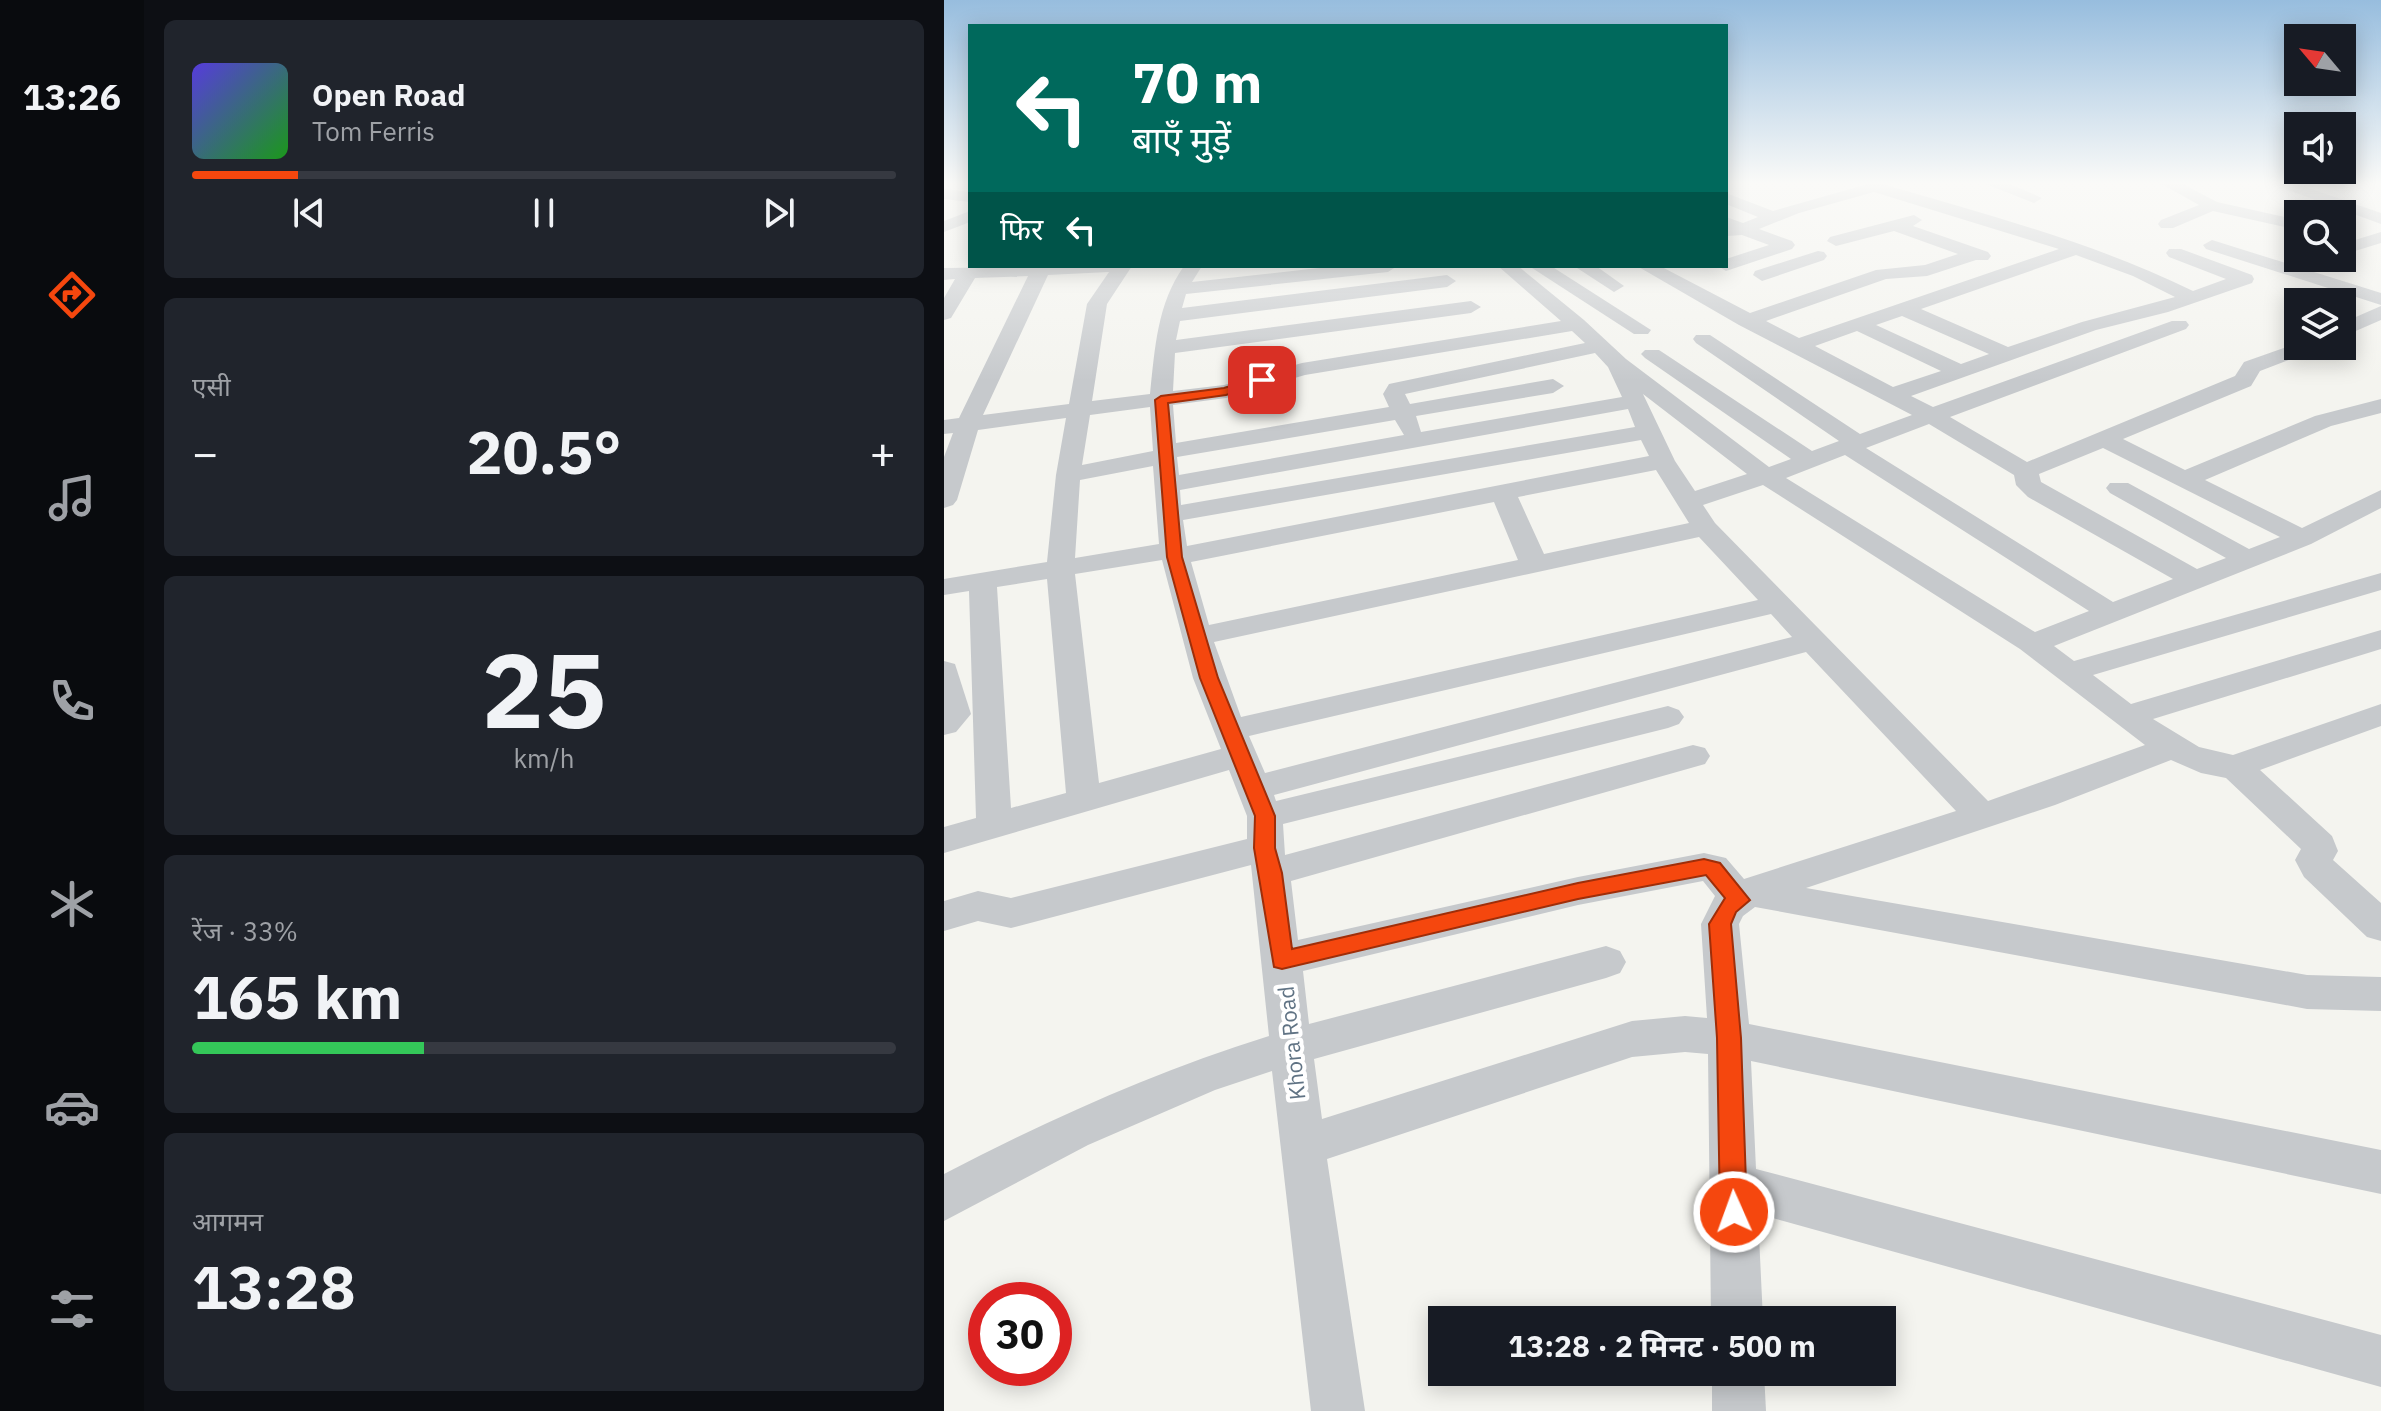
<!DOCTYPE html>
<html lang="hi">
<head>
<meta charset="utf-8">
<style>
  body { margin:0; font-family:"IBM Plex Sans","Noto Sans Devanagari",sans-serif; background:#20242c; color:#f1f3f6; height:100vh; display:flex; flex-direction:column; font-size:30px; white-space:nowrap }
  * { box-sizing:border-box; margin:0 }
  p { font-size:26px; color:#9ea1a6 }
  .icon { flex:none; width:44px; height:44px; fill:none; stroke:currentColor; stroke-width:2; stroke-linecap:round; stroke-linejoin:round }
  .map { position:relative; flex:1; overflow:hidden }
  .side { display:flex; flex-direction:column; gap:20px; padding:20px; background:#0d0f14; width:800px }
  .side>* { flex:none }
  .guide { position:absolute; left:24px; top:24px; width:760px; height:244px; border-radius:0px; box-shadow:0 4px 20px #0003; background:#00695c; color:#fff; overflow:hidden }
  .needle { width:52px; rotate:299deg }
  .fabs { position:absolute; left:1340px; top:24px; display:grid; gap:16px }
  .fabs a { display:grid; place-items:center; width:72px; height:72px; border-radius:0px; background:#171b24; box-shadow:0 4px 20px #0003; font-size:40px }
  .speed { position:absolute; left:24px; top:1282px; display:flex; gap:16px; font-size:40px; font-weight:700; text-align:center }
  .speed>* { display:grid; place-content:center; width:104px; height:104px; border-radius:50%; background:#171b24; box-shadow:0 4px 20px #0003; line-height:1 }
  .speed .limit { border:12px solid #d22; background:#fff; color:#111 }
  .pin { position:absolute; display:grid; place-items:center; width:68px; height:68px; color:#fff; margin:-34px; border-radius:16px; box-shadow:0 4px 12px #0006 }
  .me { position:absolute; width:88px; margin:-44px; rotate:358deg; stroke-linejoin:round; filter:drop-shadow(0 0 6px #0008) }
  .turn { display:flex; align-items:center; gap:28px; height:168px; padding:0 32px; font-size:36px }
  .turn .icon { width:104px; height:104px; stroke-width:2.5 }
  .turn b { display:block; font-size:56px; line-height:68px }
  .then { display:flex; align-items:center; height:76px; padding:0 32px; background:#0003; gap:16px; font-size:30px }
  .big { font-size:60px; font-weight:700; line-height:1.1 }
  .side .card { flex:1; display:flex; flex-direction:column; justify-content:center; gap:12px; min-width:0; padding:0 28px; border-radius:12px; background:#20242c }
  .side .dial { align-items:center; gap:0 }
  .dial b { font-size:104px; line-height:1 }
  .song { display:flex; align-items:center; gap:24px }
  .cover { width:96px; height:96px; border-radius:12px; background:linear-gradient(135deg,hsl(250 70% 55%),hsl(120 70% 35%)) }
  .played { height:8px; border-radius:4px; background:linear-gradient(90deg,#f5470e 15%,#363941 15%) }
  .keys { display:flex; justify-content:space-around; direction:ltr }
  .heat { display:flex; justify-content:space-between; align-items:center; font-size:44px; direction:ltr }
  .charge { height:12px; border-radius:6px; background:linear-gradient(90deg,#34c759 33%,#363941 0) }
  .trip { position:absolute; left:484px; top:1306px; width:468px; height:80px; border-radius:0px; background:#171b24; box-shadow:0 4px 20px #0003; font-weight:700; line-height:80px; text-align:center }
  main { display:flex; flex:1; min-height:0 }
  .tab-bar { display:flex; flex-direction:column; width:144px; justify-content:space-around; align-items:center; background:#090b0e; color:#9ea1a6 }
  .tab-bar .icon { width:56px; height:56px }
  .tab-bar .current { color:#f5470e }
  .tab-bar b { font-size:36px; color:#f1f3f6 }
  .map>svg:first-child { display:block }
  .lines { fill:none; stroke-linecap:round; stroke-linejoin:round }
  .minor { fill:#c6c9cc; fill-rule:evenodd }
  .route { fill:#f5470e; stroke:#9f2e09; stroke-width:2 }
  .labels { text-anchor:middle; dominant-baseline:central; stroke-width:8; stroke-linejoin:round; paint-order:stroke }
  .street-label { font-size:22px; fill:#607384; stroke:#fff }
</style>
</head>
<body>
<main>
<nav class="tab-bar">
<b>13:26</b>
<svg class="icon current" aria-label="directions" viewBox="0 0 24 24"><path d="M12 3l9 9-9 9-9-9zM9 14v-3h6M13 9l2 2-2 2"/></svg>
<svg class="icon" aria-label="music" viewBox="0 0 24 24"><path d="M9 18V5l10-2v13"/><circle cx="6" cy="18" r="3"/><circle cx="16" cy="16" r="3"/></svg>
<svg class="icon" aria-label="phone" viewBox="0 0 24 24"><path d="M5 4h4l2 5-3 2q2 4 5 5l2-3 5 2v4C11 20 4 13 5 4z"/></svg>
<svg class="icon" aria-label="climate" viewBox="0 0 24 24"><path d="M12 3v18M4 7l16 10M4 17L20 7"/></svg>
<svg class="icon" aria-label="car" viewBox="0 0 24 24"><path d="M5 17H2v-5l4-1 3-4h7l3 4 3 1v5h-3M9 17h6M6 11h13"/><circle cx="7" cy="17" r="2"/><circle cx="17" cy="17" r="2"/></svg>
<svg class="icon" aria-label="filters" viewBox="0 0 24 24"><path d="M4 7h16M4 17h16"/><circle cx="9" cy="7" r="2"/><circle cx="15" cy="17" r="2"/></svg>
</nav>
<section class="side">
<div class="card">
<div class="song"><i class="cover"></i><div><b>Open Road</b><p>Tom Ferris</p></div></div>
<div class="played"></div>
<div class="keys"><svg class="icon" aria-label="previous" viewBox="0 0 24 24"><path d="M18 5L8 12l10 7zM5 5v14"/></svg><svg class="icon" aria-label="pause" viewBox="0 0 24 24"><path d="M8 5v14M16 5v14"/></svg><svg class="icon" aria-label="next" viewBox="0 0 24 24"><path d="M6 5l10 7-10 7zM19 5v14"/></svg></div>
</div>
<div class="card"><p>एसी</p>
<div class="heat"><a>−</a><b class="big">20.5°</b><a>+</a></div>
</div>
<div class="card dial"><b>25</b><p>km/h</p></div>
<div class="card"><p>रेंज · 33%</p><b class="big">165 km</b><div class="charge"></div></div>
<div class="card"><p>आगमन</p><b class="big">13:28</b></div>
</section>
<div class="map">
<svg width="1437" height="1411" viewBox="0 0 1437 1411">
  <rect width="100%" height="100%" fill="#f4f4ef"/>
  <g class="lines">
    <g class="minor">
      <path d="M935,183C1041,214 1149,242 1249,291L1282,279L1225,257L1222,253L1225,249H1237L1308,275L1310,279L1308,283L1224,312L1152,330L967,396L989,407L1228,321H1242L1245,325L1242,329L1006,417L1083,462L1291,376L1300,362L1354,343V346H1374L1371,350L1316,371L1307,386L1179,439L1241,470L1371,416L1437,399V413L1387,426L1261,480L1358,528L1437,490V508L1367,544L1110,646L1130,661L1437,573V590L1149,675L1187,704L1437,630V649L1209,719L1255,747L1289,755L1437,704V726L1316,770L1388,836L1394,851L1389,860L1437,903V941L1423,937L1360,877L1351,860L1357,849L1282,778L1257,773L1227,760L1111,805L862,888L1363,975L1437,977V1011L1363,1009L811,907L799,916L795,924L805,1024L1437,1150V1194L807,1061L812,1169L1437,1335V1387L814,1214L819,1320H767L764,1054L741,1052L688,1057L383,1159L421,1411H367L328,1071L271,1090L144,1145L0,1221V1174C106,1119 210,1072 325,1036L307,865L67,928L34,921L0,931V901L34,891L67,898L303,839V816L285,770L0,853V827L32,818L25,591L0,595V579L103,562L112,475L122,418L34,430L13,500L9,505L0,508V457L9,433L0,434V420L15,418L84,276L31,278L7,318L0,320V298L11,279L0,280V268L188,266L163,304L148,401L206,394C211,348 213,304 240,266H258L248,282L393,266H453L444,272L242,294L238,308L503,275L512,281L503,287L236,321L232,340L527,301L537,307L527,313L231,353L229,391L280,385L358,363L617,321L554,266H574L640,320L682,359L825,467L847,459L701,358L697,354L701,350H715L868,451L895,441L752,343L749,339L752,335H766L916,434L968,415L795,325L693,266H716L806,313L932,270L981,265L1014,254L950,231L892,246L883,241L886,237L970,215L978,220L969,226L1044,252L1047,256L1044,260H1032L983,276L942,279L822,321L855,338L1115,249L930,192L855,213L815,229L848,241L851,245L848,249L782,271L774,266H782V259L825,245L798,235L783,236L782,217L799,223L814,217L782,204V193L829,211L924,184ZM1132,255L1189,276L1231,297L1138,322L1064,347L977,309ZM165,272L143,304L125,404L39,415L104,275ZM958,316L1045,354L1017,364L932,325ZM628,331L641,343L445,384L439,394L445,407L232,443L229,405L282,398L361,375ZM913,331L997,371L949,387L871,346ZM651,353L664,367L678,397L477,432L472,416L609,393L620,386L609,379L466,404L461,394ZM699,394L803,474L751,491L731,461ZM206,407L209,451L138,465L146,415ZM684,409L691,427L237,505L236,490ZM451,420L460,435L235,475L233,457ZM985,424L1070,475L1072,485L1084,497L1229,579L1169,602L922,448ZM697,440L705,456L243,546L239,520ZM1159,448L1336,537L1305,549L1184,483H1166L1162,488L1166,493L1282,558L1253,569L1097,482L1095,474ZM901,455L1145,611L1091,632L842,478ZM209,466L215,544L131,558L136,480ZM712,470L745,523L600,554L574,497ZM819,485L1076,649L1201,745L1044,801L771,523L759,505ZM550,502L574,560L265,625L247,562ZM755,537L814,600L297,717L270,642ZM218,560L249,678L277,749L155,783L131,574ZM103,579L122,793L67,808L53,587ZM827,614L848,637L321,773L305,736ZM862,652L1012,811L800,879L782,858L760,853L634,877L354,940L347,881L761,764L766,756L761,748L749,745L341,855L339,824L724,728L735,724L740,717L735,710L724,706L332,801L330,795ZM759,881L771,896L757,924L763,1018L741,1016L688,1021L378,1119L370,1059L662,978L676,973L682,962L676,951L662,946L365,1024L359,971L634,905Z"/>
      <polygon points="1039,183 1064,183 1098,198 1090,203"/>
      <polygon points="1216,183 1237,183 1273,202 1354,220 1354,230 1269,211 1229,228 1217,228 1214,224 1217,220 1255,205"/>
      <polygon points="1325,183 1350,183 1437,213 1437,224"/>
      <polygon points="0,189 26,192 26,202 0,199"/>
      <polygon points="26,211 26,222 0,232 0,221"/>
      <polygon points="1437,232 1437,243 1398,255 1398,244"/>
      <polygon points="1268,240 1437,293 1437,305 1262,249 1259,245"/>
      <polygon points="874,251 880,252 883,256 880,260 818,281 809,275 811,271"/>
      <polygon points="585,266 607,266 707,330 704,334 690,334"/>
      <polygon points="630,266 652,266 680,286 670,292"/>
      <polygon points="1437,306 1437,320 1398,337 1398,323"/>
      <polygon points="0,661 11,664 27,714 12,732 0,735"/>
      <polygon points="768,1372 820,1372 822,1411 768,1411"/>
    </g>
  </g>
  <linearGradient id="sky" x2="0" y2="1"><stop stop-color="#97bdde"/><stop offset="0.48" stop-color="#fafaf8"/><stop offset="1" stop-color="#fafaf8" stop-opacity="0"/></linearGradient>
  <rect width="1437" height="381" fill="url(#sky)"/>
  <polygon class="route" points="318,376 324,380 323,382 282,395 224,403 238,557 274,678 331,816 331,848 338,873 348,949 634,883 760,859 776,863 806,900 792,912 787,924 797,1038 803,1212 799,1221 790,1225 780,1221 776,1212 773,1038 765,924 781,898 762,875 634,899 338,969 330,967 310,848 311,816 256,678 223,557 211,400 217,396 280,388"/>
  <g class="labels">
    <g class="street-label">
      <text transform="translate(347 1043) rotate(-96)">Khora Road</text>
    </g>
  </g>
</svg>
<div class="fabs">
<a><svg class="needle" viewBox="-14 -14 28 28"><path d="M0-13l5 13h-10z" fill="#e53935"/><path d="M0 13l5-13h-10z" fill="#9ea1a6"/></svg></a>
<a><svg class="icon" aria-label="sound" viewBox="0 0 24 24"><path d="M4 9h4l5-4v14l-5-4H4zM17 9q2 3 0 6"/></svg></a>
<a><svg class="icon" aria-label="search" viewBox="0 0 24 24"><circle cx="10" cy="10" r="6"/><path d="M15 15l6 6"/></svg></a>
<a><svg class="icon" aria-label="layers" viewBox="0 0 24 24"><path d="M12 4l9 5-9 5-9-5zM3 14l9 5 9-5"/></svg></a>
</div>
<div class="speed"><div class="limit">30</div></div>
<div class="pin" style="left:318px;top:380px;background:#d93025"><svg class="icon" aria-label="arrive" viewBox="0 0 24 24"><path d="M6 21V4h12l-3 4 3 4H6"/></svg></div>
<svg class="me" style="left:790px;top:1212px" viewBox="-20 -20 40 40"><circle r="17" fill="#f5470e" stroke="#fff" stroke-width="3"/><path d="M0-11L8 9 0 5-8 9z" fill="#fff"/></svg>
<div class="trip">13:28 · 2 मिनट · 500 m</div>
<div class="guide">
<div class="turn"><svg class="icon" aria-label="left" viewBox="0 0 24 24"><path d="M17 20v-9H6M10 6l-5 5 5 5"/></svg><div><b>70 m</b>बाएँ मुड़ें</div></div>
<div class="then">फिर<svg class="icon" aria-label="left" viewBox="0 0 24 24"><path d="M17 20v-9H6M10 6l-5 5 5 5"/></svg></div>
</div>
</div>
</main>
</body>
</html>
